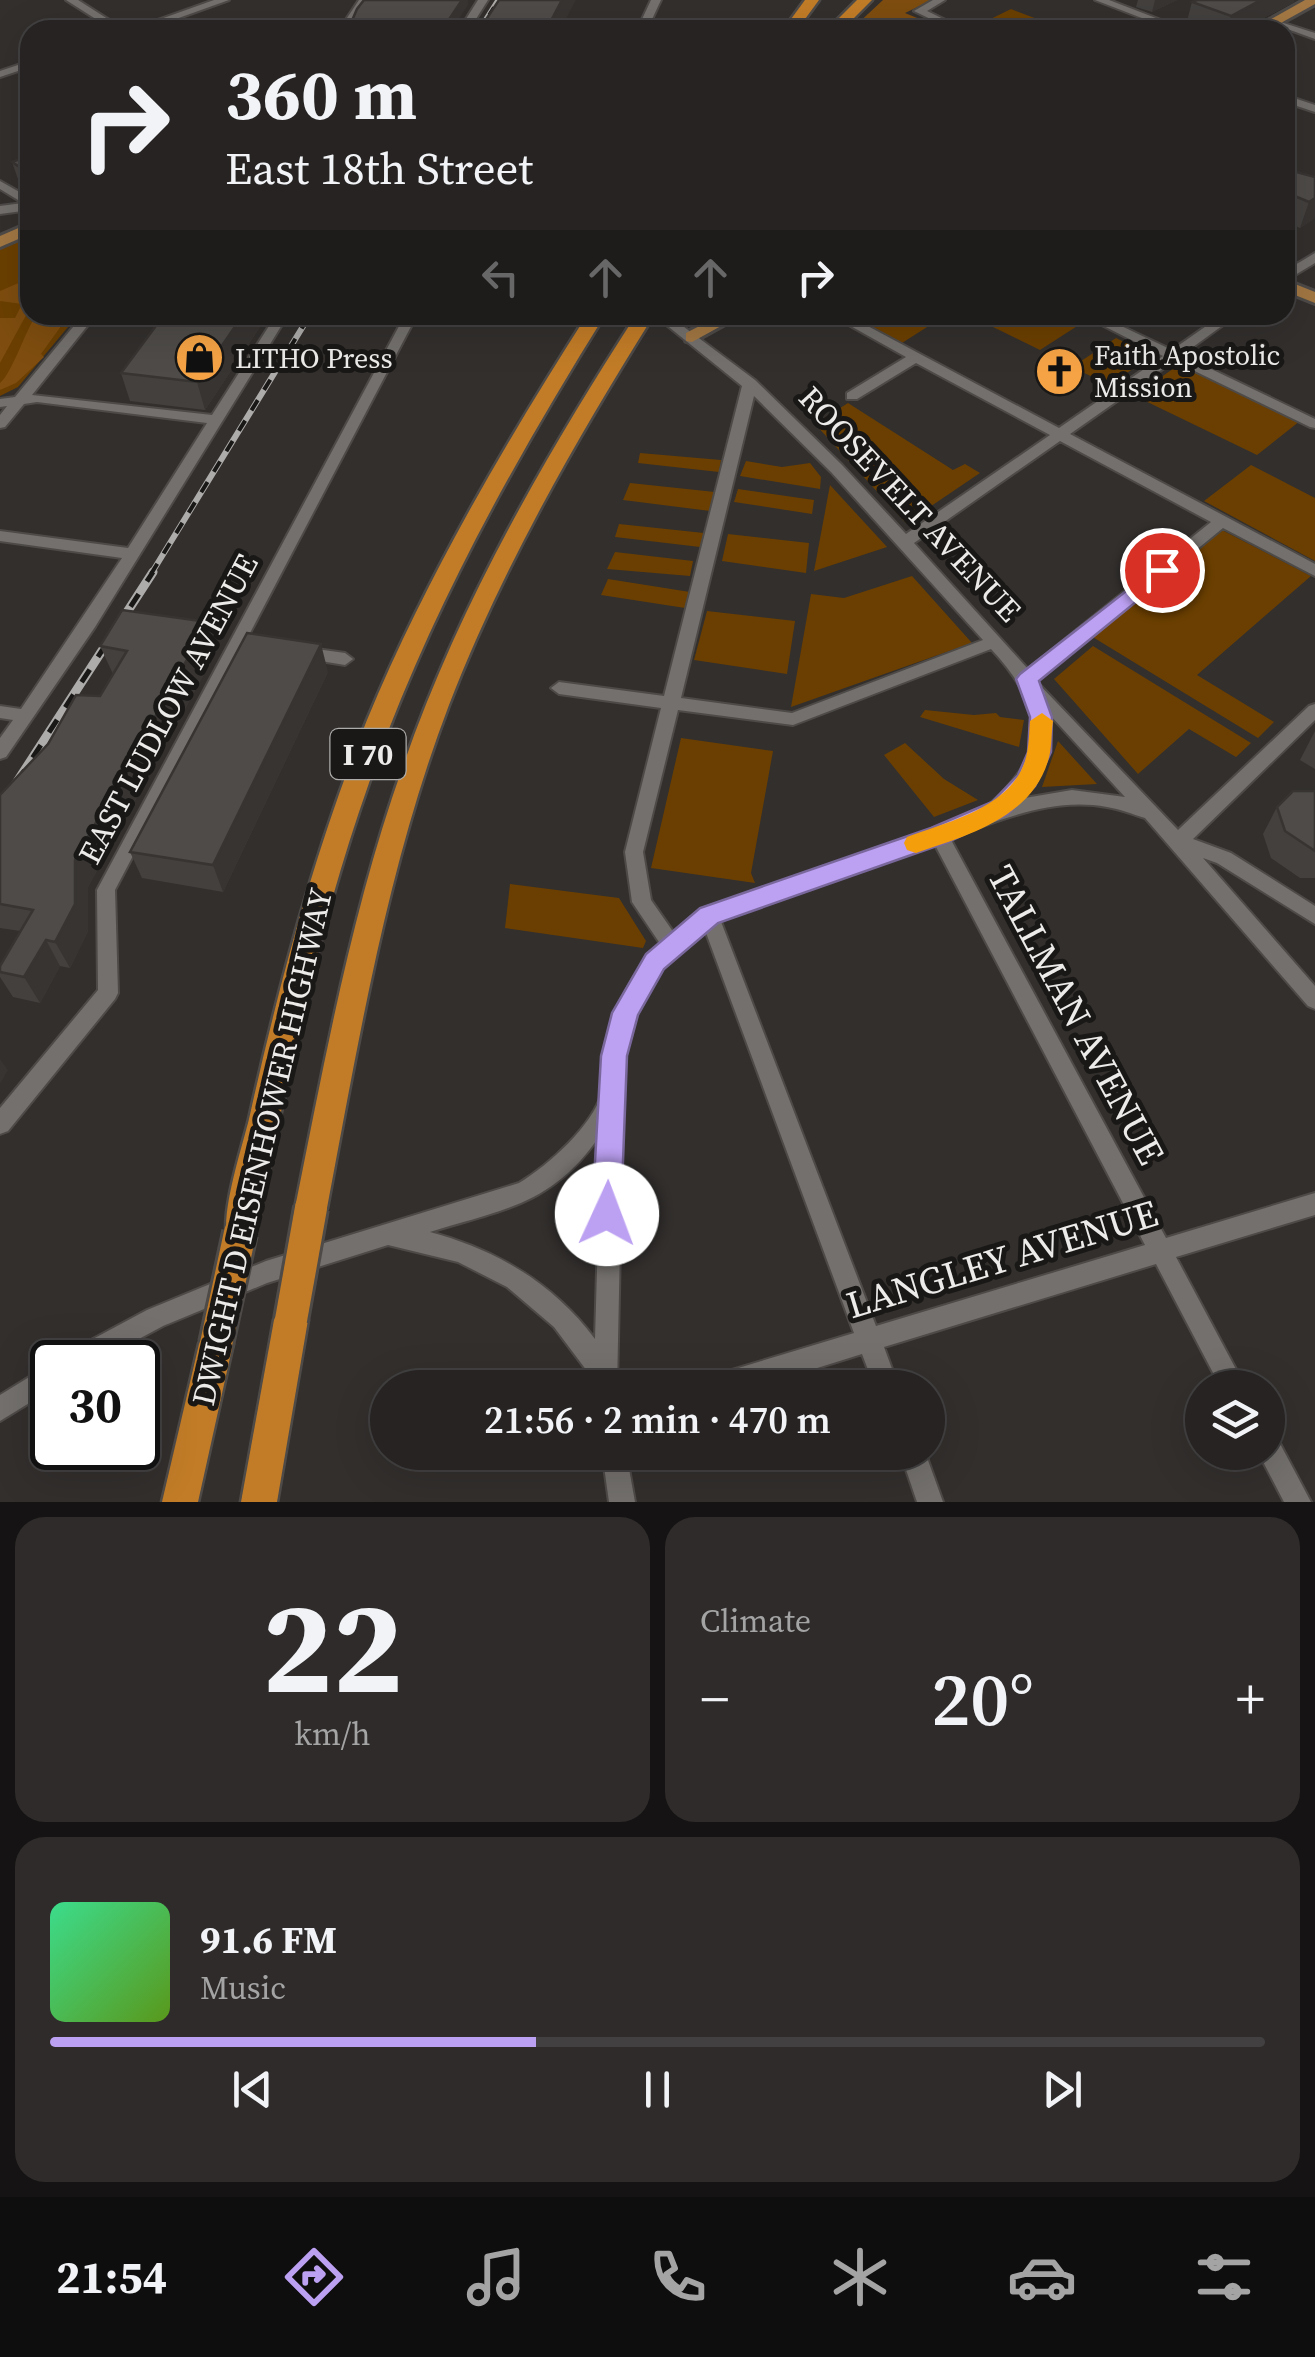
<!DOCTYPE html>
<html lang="en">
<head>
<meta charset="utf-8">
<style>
  body { margin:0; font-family:"Source Serif 4",serif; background:#2e2b2a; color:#f1f3f6; height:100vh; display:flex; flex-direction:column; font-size:38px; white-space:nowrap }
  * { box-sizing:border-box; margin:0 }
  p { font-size:32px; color:#a4a4a5 }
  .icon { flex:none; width:55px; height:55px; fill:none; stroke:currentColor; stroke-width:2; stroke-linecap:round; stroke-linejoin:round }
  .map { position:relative; height:1502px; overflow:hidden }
  .panel { display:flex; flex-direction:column; gap:15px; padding:15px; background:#151313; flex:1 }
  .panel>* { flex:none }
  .guide { position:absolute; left:20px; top:20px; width:1275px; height:305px; border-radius:30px; box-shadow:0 10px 40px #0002,0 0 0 2px #424040; background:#262322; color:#f1f3f6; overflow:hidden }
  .fabs { position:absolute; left:1185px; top:1370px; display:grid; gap:20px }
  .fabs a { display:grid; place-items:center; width:100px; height:100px; border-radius:50%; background:#262322; box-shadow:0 10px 40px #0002,0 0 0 2px #424040; font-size:50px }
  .speed { position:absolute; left:30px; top:1340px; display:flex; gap:20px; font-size:50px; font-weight:700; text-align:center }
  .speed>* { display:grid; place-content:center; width:130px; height:130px; border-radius:50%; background:#262322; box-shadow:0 10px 40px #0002,0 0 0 2px #424040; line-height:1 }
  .speed .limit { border:5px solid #111; border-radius:15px; background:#fff; color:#111 }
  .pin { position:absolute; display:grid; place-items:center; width:85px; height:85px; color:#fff; margin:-42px; border:5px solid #fff; border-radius:50%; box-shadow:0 2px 10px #0007 }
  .me { position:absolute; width:110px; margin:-55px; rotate:2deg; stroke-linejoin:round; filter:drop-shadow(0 0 8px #0008) }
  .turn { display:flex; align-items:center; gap:35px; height:210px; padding:0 40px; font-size:45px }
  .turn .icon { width:130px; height:130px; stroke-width:2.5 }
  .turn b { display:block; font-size:70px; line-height:85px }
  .lanes { display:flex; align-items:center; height:95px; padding:0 40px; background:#0003; justify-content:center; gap:50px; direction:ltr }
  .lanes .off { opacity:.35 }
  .big { font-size:75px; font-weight:600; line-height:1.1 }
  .panel .card { flex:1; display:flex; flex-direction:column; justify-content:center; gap:15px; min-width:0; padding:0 35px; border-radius:30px; background:#2e2b2a }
  .panel .dial { align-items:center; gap:0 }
  .dial b { font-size:130px; line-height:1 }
  .song { display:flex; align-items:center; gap:30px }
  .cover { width:120px; height:120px; border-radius:15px; background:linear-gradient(135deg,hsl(150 70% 55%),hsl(90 70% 35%)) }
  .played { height:10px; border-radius:5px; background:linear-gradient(90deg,#bca0f2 40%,#424040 40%) }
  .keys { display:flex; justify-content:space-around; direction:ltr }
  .heat { display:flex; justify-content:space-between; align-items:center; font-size:55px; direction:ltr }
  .panel .tiles { flex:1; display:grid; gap:15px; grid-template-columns:1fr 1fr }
  .card:last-child { grid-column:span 2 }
  .trip { position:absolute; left:370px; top:1370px; width:575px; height:100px; border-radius:50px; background:#262322; box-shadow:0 10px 40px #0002,0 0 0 2px #424040; font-weight:600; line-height:100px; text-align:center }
  .dock { display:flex; height:160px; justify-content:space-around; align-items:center; background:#0f0e0e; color:#a4a4a5 }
  .dock .icon { width:70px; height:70px }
  .dock .active { color:#bca0f2 }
  .dock b { font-size:45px; color:#f1f3f6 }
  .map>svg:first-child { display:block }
  .green { fill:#6b3f01 }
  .forest { fill:#7e4d0f }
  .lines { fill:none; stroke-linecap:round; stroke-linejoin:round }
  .minor-casing { stroke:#4d4a48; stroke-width:4 }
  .major-casing { stroke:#4d4a48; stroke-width:6 }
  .highway-casing { stroke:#4d4a48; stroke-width:5 }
  .minor { fill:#73706d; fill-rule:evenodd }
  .major { fill:#a27743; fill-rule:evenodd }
  .highway { fill:#c27c27; fill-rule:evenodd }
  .rail-far2-casing { stroke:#aeacaa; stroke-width:5 }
  .rail-far1-casing { stroke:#aeacaa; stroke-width:6 }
  .rail-casing { stroke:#aeacaa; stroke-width:9 }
  .rail-far2 { stroke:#191816; stroke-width:2.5; stroke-dasharray:9; stroke-linecap:butt }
  .rail-far1 { stroke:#191816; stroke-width:4; stroke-dasharray:12; stroke-linecap:butt }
  .rail { stroke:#191816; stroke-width:5; stroke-dasharray:15; stroke-linecap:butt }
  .highway-bridge-casing { stroke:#4d4a48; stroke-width:38; stroke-linecap:butt }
  .highway-bridge { stroke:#c27c27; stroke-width:32 }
  .wall { fill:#43403e }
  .shaded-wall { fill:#373432 }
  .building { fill:#4e4b48; stroke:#373432; stroke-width:2.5 }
  .route { fill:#bca0f2; stroke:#7a689d; stroke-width:2.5 }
  .slow { fill:#f59e0b }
  .labels { text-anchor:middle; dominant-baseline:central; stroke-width:10; stroke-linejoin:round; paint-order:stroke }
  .far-poi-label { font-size:28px; fill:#edebea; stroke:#191816; text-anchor:start }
  .shield { fill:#191816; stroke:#adacaa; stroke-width:2.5 }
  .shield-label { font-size:30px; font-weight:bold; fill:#edebea }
  .street-label { font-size:32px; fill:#edebea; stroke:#191816 }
  .near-street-label { font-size:38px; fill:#edebea; stroke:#191816 }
</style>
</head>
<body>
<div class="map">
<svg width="1315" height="1502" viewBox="0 0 1315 1502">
  <rect width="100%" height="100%" fill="#322f2d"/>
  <g class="green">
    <polygon points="1011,9 1061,28 972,28"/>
    <polygon points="30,235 30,315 78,315 18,387 0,396 0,248"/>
    <polygon points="860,315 946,315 902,343 855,318"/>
    <polygon points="1011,315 1066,315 1082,323 1040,350 993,327"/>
    <polygon points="1116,338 1152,356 1109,385 1072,367"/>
    <polygon points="1181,363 1300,421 1257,455 1135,396"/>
    <polygon points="848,403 953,470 965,464 980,473 906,523 815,424"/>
    <polygon points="640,453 721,460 719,472 638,463"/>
    <polygon points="746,461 782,467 810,463 821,477 820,489 740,476"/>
    <polygon points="1251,465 1315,498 1315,561 1204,501"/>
    <polygon points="630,483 715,492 710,511 623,500"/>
    <polygon points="830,485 887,547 814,571"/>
    <polygon points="738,489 814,500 812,514 734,502"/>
    <polygon points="619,524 704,533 700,547 615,537"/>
    <polygon points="1220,529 1311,576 1197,675 1274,722 1258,738 1091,636"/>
    <polygon points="728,534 809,543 806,573 722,561"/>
    <polygon points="615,552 693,561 690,576 607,569"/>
    <polygon points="912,576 972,643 791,707 811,594 844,598"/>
    <polygon points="608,579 690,592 685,608 601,595"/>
    <polygon points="707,611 795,621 787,674 694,660"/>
    <polygon points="1093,646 1251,743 1236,757 1189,729 1138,774 1054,679"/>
    <polygon points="925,710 974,715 996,713 1000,717 1024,720 1019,747 920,717"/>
    <polygon points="681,738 773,751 751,873 755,883 651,868"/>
    <polygon points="1058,741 1097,784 1042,787"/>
    <polygon points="905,743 944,779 978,800 934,817 884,755"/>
    <polygon points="510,884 619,898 646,941 643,948 505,928"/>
  </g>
  <g class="forest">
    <polygon points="883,0 932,0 905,13 922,20 902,30 854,27"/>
    <polygon points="30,278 30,308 0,363 0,318 15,318 22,304 0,301 0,291"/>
    <path d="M36,315H69L41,354L44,357L16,383L0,390V383C12,373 25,332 36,315Z"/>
  </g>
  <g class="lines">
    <defs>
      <g id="minor">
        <polygon points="66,0 78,0 125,30 113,30"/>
        <polygon points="214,0 229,0 145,30 130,30"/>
        <polygon points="359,0 369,0 349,30 339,30"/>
        <polygon points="478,0 488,0 469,30 459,30"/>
        <polygon points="651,0 661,0 647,30 637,30"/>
        <polygon points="933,0 945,0 927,11 966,30 953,30 914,11"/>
        <polygon points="1095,0 1109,0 1187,30 1173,30"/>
        <polygon points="1271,19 1315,33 1315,39 1271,23"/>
        <polygon points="30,61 30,67 0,77 0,71"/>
        <polygon points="1285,95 1315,105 1315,112 1285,102"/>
        <polygon points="0,181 30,198 30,210 0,214 0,206 23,203 0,189"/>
        <polygon points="1315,253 1315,263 1285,281 1285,271"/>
        <polygon points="83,315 96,315 32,395 212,415 276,315 288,315 95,627 6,757 0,759 0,738 13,720 0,718 0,706 21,709 122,558 0,541 0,531 128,548 207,423 37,402 24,404 5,427 0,428 0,415 7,406 0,407 0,399 15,397"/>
        <polygon points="405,315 417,315 115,890 118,993 115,999 8,1131 0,1134 0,1108 98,990 97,890"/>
        <path d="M654,315H668L755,380L842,465L906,534L1050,435L916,363L857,399H847V393L906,357L831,315H847L1059,428L1163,356L1082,315H1098L1172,350L1222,315H1237L1182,355L1315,419V428L1310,427L1174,361L1070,434L1315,564V576L1223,528L1036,681L1178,830L1309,706L1315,704V720L1193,839L1231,853L1315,906V924L1217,863L1203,858L1315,986V1009L1308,1006L1145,818C1132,814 1120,809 1107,807C1051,797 1001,820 950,838L1166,1238L1315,1193V1215L1176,1257L1246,1388H1221L1156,1264L884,1347L899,1388H875L862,1354L753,1388H700L703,1379L712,1376L854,1333L705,930L662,968L635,1015L624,1056L617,1388H593V1379L554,1327L507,1287L458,1262L388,1245L267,1283L163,1326L96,1362H61L65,1354L147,1310L266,1261L519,1183C549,1165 592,1126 602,1093C606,1081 602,1066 604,1054C611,1015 631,971 661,945L632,902L625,852L661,708L559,694L551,688L559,682L664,696L742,386ZM754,396L831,472L983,640L792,713L681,698ZM1060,441L1211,522L1028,669L914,543ZM991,649C1051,713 1048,759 979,813L702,909L674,933L651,900L643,852L678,710L793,725ZM1050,715L1125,797L1072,790L1019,799C1040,774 1052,747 1050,715ZM934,843L1145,1245L876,1326L720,919ZM601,1134L595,1339C553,1283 497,1250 430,1232C505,1209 554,1204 601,1134Z"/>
        <polygon points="302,647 345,653 353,659 345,665 296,657 294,653 296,649"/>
        <polygon points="52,1363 52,1389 0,1421 0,1395"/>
        <polygon points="1268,1435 1277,1438 1311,1502 1284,1502 1258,1452 1268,1452"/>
        <polygon points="602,1452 626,1452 635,1502 609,1502"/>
        <polygon points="900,1452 925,1452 943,1502 917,1502"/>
      </g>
      <g id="major">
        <polygon points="1305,0 1315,0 1315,4 1268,30 1252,30"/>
        <polygon points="30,223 30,234 0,247 0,236"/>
        <polygon points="1285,280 1315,292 1315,303 1285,291"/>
        <polygon points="654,315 741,315 692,342 686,341 686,333 711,320 662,321"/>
      </g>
      <g id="highway">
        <polygon points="805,0 819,0 797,30 783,30"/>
        <polygon points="857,0 872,0 842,30 827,30"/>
        <path d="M587,315H605C512,464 427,617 369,783C317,929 287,1081 256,1233L251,1244L240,1249L229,1244C218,1219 242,1148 249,1119C279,984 315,849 367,720C426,578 504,445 587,315Z"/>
        <path d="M636,315H654C576,440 502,568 449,705C387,867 359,1039 327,1208L322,1219L311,1223L300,1219L295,1208C325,1059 352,909 403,766C459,605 544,458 636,315Z"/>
        <polygon points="291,1303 303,1308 308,1320 277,1502 241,1502 274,1320 279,1308"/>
        <polygon points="216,1327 228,1332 233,1344 198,1502 162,1502 199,1344 204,1332"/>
      </g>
    </defs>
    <use href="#minor" class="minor-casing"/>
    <use href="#major" class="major-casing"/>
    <use href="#highway" class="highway-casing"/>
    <use href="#minor" class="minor"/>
    <use href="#major" class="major"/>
    <use href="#highway" class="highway"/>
    <defs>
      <polyline id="rail-far2" points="479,30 498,0"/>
      <polyline id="rail-far1" points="151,574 310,315"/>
      <polyline id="rail" points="0,808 153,572"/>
    </defs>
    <use href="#rail-far2" class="rail-far2-casing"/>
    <use href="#rail-far1" class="rail-far1-casing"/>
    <use href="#rail" class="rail-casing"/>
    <use href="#rail-far2" class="rail-far2"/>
    <use href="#rail-far1" class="rail-far1"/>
    <use href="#rail" class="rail"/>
    <defs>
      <g id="highway-bridge">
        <polyline points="291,1320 311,1208"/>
        <polyline points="216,1344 240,1233"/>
      </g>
    </defs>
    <use href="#highway-bridge" class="highway-bridge-casing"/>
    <use href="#highway-bridge" class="highway-bridge"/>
  </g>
  <g class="wall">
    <polygon points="1138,0 1177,0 1152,12 1136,7"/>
    <polygon points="1192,2 1294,2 1241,30 1199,30 1186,25"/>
    <polygon points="30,155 30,189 19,182 12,162"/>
    <polygon points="1285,164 1295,171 1315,177 1315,218 1300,228 1285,222"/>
    <polygon points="268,315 205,410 130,401 121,373"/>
    <polygon points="208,622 217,650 88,887 88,931 70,968 60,966 40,1003 13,997 0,977 0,966 20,931 0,928 0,795 100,696 113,674 100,646"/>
    <polygon points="328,672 223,892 142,878 130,852"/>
    <polygon points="1315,731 1315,769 1300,760"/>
    <polygon points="1315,791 1315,878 1300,878 1271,858 1263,834 1277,807"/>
  </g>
  <g class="shaded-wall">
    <polygon points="462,0 468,0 468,5 452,30 442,30"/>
    <polygon points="562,0 576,0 560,30 546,30"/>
    <polygon points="1155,0 1177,0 1152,12"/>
    <polygon points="1261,0 1294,0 1294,2 1241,30 1226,30 1231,16"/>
    <polygon points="1315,198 1315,218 1300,228 1309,202"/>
    <polygon points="243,315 268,315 205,410 197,382"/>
    <polygon points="208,622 217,650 88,887 88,931 70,968 55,942 75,860"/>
    <polygon points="321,644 328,672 223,892 213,865"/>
    <polygon points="46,940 60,966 40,1003 24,977"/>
    <polygon points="0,1059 8,1070 0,1084"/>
  </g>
  <g class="building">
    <polygon points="364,0 462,0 442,30 348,30 357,9"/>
    <polygon points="499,0 562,0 546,30 479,30"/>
    <polygon points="1197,0 1261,0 1231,16 1192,2"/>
    <polygon points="30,155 30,174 12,162"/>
    <polygon points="1285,164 1296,168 1293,171 1315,177 1315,198 1309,202 1285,192"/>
    <polygon points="164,315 243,315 197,382 121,373"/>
    <polygon points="122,610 208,622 75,860 75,904 55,942 46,940 24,977 0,972 0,966 33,910 0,904 0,795 48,744 76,695 100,696 127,651 100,646"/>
    <polygon points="247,633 321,644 213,865 130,852"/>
    <polygon points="1293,791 1315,791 1315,851 1285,831 1277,807"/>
  </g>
  <polygon class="route" points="1162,563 1172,570 1169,575 1039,681 1052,717 1051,752 1035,786 1008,814 948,842 718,923 664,969 638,1015 627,1056 621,1214 617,1224 607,1228 596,1224 592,1214 601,1056 612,1013 646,954 700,908 931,828 992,802 1018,775 1028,752 1030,717 1016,679 1020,674"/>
  <path class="slow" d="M1042,713L1053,721C1051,734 1052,749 1048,761C1031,818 966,836 916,853L907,850L904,843L907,837C947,822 1010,808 1025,761C1029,749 1029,734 1030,721Z"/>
  <defs>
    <symbol id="shop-disc" viewBox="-11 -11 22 22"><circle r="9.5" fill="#f5a345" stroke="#191816"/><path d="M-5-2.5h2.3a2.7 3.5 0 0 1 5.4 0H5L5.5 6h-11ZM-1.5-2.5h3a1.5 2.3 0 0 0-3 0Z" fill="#111"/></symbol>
    <symbol id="church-disc" viewBox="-11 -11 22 22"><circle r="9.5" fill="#f5a345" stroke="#191816"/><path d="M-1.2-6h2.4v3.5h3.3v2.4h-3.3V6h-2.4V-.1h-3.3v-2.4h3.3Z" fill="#111"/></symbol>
  </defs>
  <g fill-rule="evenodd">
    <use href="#shop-disc" x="172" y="330" width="55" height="55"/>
    <use href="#church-disc" x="1032" y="344" width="55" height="55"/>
  </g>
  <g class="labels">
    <g class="far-poi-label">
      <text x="1094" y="355">Faith Apostolic<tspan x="1094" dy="32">Mission</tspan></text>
      <text x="235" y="358">LITHO Press</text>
    </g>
    <rect class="shield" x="330.5" y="729" width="75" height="50" rx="8"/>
    <g class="shield-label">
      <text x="368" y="754">I 70</text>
    </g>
    <g class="street-label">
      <text transform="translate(910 504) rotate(47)">ROOSEVELT AVENUE</text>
      <text transform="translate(168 709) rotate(-62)">EAST LUDLOW AVENUE</text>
      <text transform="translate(262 1147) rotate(-77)">DWIGHT D EISENHOWER HIGHWAY</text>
    </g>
    <g class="near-street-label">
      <text transform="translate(1076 1015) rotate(62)">TALLMAN AVENUE</text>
      <text transform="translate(1002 1259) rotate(-17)">LANGLEY AVENUE</text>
    </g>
  </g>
</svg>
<div class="fabs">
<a><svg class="icon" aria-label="layers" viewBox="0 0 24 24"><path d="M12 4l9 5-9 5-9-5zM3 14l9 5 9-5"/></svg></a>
</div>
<div class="speed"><div class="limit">30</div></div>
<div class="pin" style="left:1162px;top:570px;background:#d93025"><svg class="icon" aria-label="arrive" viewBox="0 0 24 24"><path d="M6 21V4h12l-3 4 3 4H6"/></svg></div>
<svg class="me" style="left:607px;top:1214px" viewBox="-20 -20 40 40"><circle r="19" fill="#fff"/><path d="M0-13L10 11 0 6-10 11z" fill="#bca0f2"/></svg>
<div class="trip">21:56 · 2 min · 470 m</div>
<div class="guide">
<div class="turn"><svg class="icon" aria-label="right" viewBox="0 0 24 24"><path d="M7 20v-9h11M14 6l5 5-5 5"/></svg><div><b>360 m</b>East 18th Street</div></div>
<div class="lanes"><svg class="icon off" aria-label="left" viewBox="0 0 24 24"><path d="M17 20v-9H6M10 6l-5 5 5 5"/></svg><svg class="icon off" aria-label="ahead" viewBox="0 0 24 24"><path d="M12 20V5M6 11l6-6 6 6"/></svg><svg class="icon off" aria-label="ahead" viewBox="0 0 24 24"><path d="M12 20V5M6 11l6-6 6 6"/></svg><svg class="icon" aria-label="right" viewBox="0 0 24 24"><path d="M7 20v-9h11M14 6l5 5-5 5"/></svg></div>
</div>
</div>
<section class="panel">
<div class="tiles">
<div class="card dial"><b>22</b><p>km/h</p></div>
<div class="card"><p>Climate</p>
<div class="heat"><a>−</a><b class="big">20°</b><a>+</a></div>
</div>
<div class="card">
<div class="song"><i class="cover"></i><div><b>91.6 FM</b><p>Music</p></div></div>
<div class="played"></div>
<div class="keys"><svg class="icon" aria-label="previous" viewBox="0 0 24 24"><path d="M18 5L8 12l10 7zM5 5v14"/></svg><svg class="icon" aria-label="pause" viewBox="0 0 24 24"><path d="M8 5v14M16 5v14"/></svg><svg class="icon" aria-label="next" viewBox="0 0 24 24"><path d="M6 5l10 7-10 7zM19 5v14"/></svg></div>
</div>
</div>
</section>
<nav class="dock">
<b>21:54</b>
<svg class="icon active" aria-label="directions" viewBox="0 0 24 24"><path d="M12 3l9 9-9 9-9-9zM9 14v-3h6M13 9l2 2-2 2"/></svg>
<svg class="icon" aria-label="music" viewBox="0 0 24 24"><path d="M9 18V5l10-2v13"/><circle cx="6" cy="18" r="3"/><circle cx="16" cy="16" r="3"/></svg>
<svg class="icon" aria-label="phone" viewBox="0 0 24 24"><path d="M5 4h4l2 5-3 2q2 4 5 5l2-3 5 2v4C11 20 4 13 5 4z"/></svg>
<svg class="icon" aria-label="climate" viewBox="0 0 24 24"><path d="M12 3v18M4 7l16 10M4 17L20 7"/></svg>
<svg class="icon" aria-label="car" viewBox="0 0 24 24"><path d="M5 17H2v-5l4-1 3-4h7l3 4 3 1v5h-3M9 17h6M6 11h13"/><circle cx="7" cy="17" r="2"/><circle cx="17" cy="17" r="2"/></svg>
<svg class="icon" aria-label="filters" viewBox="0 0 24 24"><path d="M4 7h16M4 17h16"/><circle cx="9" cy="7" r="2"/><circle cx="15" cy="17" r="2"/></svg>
</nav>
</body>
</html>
